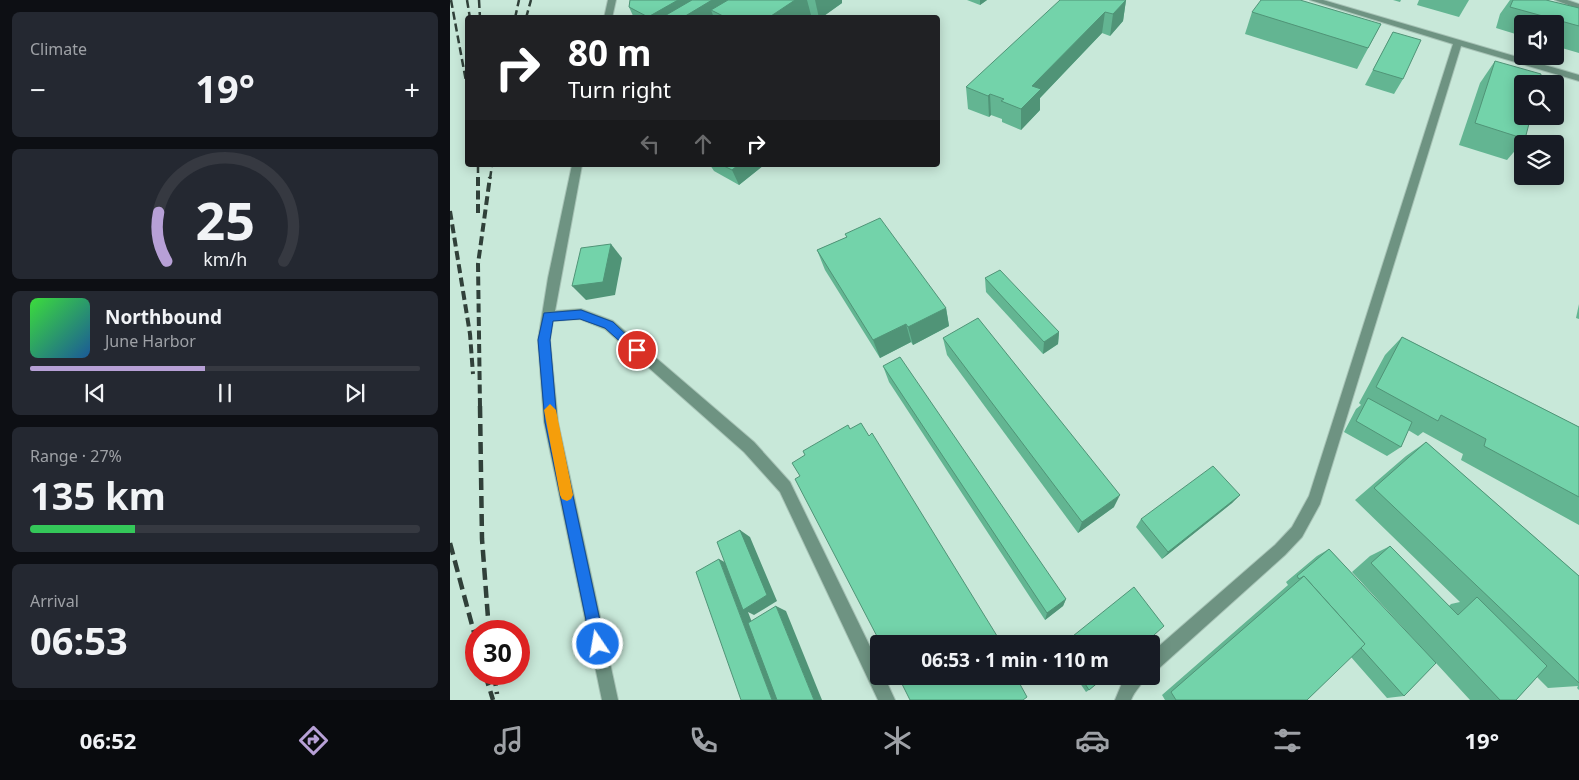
<!DOCTYPE html>
<html lang="en">
<head>
<meta charset="utf-8">
<style>
  body { margin:0; font-family:"Noto Sans",sans-serif; background:#242831; color:#f1f3f6; height:100vh; display:flex; flex-direction:column; font-size:19px; white-space:nowrap }
  * { box-sizing:border-box; margin:0 }
  p { font-size:16px; color:#9ea1a6 }
  .icon { flex:none; width:28px; height:28px; fill:none; stroke:currentColor; stroke-width:2; stroke-linecap:round; stroke-linejoin:round }
  .map { position:relative; flex:1; overflow:hidden }
  .sheet { display:flex; flex-direction:column; gap:12px; padding:12px; background:#0d0f14; width:450px }
  .sheet>* { flex:none }
  .banner { position:absolute; left:15px; top:15px; width:475px; height:152px; border-radius:5px; box-shadow:0 2px 12px #0003; background:#202124; color:#fff; overflow:hidden }
  .tools { position:absolute; left:1064px; top:15px; display:grid; gap:10px }
  .tools a { display:grid; place-items:center; width:50px; height:50px; border-radius:5px; background:#171b24; box-shadow:0 2px 12px #0003; font-size:25px }
  .speed { position:absolute; left:15px; top:620px; display:flex; gap:10px; font-size:25px; font-weight:700; text-align:center }
  .speed>* { display:grid; place-content:center; width:65px; height:65px; border-radius:50%; background:#171b24; box-shadow:0 2px 12px #0003; line-height:1 }
  .speed .limit { border:8px solid #d22; background:#fff; color:#111 }
  .pin { position:absolute; display:grid; place-items:center; width:42px; height:42px; color:#fff; margin:-21px; border:2px solid #fff; border-radius:50%; box-shadow:0 1px 5px #0007 }
  .me { position:absolute; width:55px; margin:-28px; rotate:348deg; stroke-linejoin:round; filter:drop-shadow(0 0 4px #0008) }
  .turn { display:flex; align-items:center; gap:18px; height:105px; padding:0 20px; font-size:22px }
  .turn .icon { width:65px; height:65px; stroke-width:2.5 }
  .turn b { display:block; font-size:35px; line-height:42px }
  .lanes { display:flex; align-items:center; height:48px; padding:0 20px; background:#0003; justify-content:center; gap:25px; direction:ltr }
  .lanes .off { opacity:.35 }
  .big { font-size:38px; font-weight:700; line-height:1.1 }
  .sheet .widget { flex:1; display:flex; flex-direction:column; justify-content:center; gap:8px; min-width:0; padding:0 18px; border-radius:8px; background:#242831 }
  .sheet .dial { align-items:center; gap:0 }
  .dial svg { height:130px; overflow:visible; fill:none; stroke:#363941; stroke-width:7; stroke-linecap:round; text-anchor:middle }
  .dial text { fill:#f1f3f6; stroke:none }
  .song { display:flex; align-items:center; gap:15px }
  .cover { width:60px; height:60px; border-radius:8px; background:linear-gradient(135deg,hsl(120 70% 55%),hsl(210 70% 35%)) }
  .played { height:5px; border-radius:2px; background:linear-gradient(90deg,#b7a0d6 45%,#363941 45%) }
  .keys { display:flex; justify-content:space-around; direction:ltr }
  .heat { display:flex; justify-content:space-between; align-items:center; font-size:28px; direction:ltr }
  .charge { height:8px; border-radius:4px; background:linear-gradient(90deg,#34c759 27%,#363941 0) }
  .trip { position:absolute; left:420px; top:635px; width:290px; height:50px; border-radius:5px; background:#171b24; box-shadow:0 2px 12px #0003; font-weight:700; line-height:50px; text-align:center }
  .dock { display:flex; height:80px; justify-content:space-around; align-items:center; background:#090b0e; color:#9ea1a6 }
  .dock .icon { width:35px; height:35px }
  .dock .active { color:#b7a0d6 }
  .dock b { font-size:22px; color:#f1f3f6 }
  main { display:flex; flex:1; min-height:0 }
  .map>svg:first-child { display:block }
  .lines { fill:none; stroke-linecap:round; stroke-linejoin:round }
  .minor-casing { stroke:#a7c3b6; stroke-width:2 }
  .minor { fill:#6e9382; fill-rule:evenodd }
  .rail-far2 { stroke:#304039; stroke-width:2.5; stroke-dasharray:8 4; stroke-linecap:butt }
  .rail-far1 { stroke:#304039; stroke-width:4; stroke-dasharray:9 4.5; stroke-linecap:butt }
  .rail { stroke:#304039; stroke-width:4.5; stroke-dasharray:12 6; stroke-linecap:butt }
  .wall { fill:#63b592 }
  .shaded-wall { fill:#509477 }
  .building { fill:#73d3aa; stroke:#509477 }
  .route { fill:#1a73e8; stroke:#114b97 }
  .slow { fill:#f59e0b }
</style>
</head>
<body>
<main>
<section class="sheet">
<div class="widget"><p>Climate</p>
<div class="heat"><a>−</a><b class="big">19°</b><a>+</a></div>
</div>
<div class="widget dial"><svg viewBox="0 0 100 80">
<path d="M14 69A42 42 0 1 1 86 69"/>
<path d="M14 69A42 42 0 0 1 9 39" stroke="#b7a0d6"/>
<text x="50" y="56" font-size="32" font-weight="700">25</text>
<text x="50" y="72" font-size="11">km/h</text>
</svg></div>
<div class="widget">
<div class="song"><i class="cover"></i><div><b>Northbound</b><p>June Harbor</p></div></div>
<div class="played"></div>
<div class="keys"><svg class="icon" aria-label="previous" viewBox="0 0 24 24"><path d="M18 5L8 12l10 7zM5 5v14"/></svg><svg class="icon" aria-label="pause" viewBox="0 0 24 24"><path d="M8 5v14M16 5v14"/></svg><svg class="icon" aria-label="next" viewBox="0 0 24 24"><path d="M6 5l10 7-10 7zM19 5v14"/></svg></div>
</div>
<div class="widget"><p>Range · 27%</p><b class="big">135 km</b><div class="charge"></div></div>
<div class="widget"><p>Arrival</p><b class="big">06:53</b></div>
</section>
<div class="map">
<svg width="1129" height="700" viewBox="0 0 1129 700">
  <rect width="100%" height="100%" fill="#c8e8d9"/>
  <g class="lines">
    <defs>
      <g id="minor">
        <polygon points="158,0 166,0 162,18 154,18"/>
        <polygon points="860,0 873,0 1129,75 1129,81 1011,46 870,504 852,537 835,555 707,670 701,672 701,653 825,545 842,527 859,496 1003,44"/>
        <polygon points="1105,0 1117,0 1129,4 1129,9"/>
        <polygon points="122,165 132,165 105,311 131,309 163,321 304,442 340,482 429,665 429,676 434,676 445,700 428,700 330,492 294,452 155,329 130,319 103,321 100,340 108,422 168,700 152,700 94,422 88,340 98,278"/>
        <path d="M675,676H696C692,685 685,690 681,700H665Z"/>
      </g>
    </defs>
    <use href="#minor" class="minor-casing"/>
    <use href="#minor" class="minor"/>
    <g class="rail-far2">
      <polyline points="1,0 18,92"/>
      <polyline points="17,0 20,18"/>
      <polyline points="29,0 30,18"/>
      <polyline points="65,18 69,0"/>
      <polyline points="76,18 81,0"/>
      <polyline points="28,165 28,179"/>
      <polyline points="40,179 42,165"/>
    </g>
    <g class="rail-far1">
      <polyline points="28,177 28,215"/>
      <polyline points="0,211 20,334 23,374"/>
      <polyline points="30,407 28,264 40,177"/>
    </g>
    <g class="rail">
      <polyline points="30,406 32,539 39,631"/>
      <polyline points="0,543 26,640"/>
      <polyline points="35,674 43,700"/>
      <polyline points="44,674 47,694"/>
    </g>
  </g>
  <g class="wall">
    <polygon points="180,0 392,0 392,3 371,18 367,18 361,15 358,18 184,18 179,7"/>
    <polygon points="517,0 537,0 530,5"/>
    <polygon points="676,0 673,21 660,36 652,33 590,98 590,110 571,130 552,122 552,119 541,115 539,117 518,109 516,87"/>
    <polygon points="943,0 951,0 950,2"/>
    <polygon points="969,0 1019,0 1009,17 967,5"/>
    <polygon points="1060,0 1096,0 1129,8 1129,53 1105,46 1105,24 1072,24 1072,36 1046,28 1050,14"/>
    <polygon points="802,12 931,24 907,69 795,34"/>
    <polygon points="943,32 953,79 944,94 915,85"/>
    <polygon points="1045,61 1075,139 1057,160 1009,145 1030,83"/>
    <polygon points="260,165 314,165 289,185 264,171"/>
    <polygon points="395,234 496,308 499,326 463,345 461,342 430,358 375,270 367,250 397,237"/>
    <polygon points="535,278 609,332 608,344 593,354 536,292"/>
    <polygon points="1129,304 1129,319 1126,318"/>
    <polygon points="952,337 1129,427 1129,525 1011,460 1013,454 973,432 968,436 958,430 951,447 937,456 894,432 906,409 911,405 909,403 935,355"/>
    <polygon points="493,338 664,507 628,533 497,355"/>
    <polygon points="433,366 616,599 613,606 595,620 439,382"/>
    <polygon points="976,442 1129,576 1129,690 1127,688 1128,686 1098,688 1087,677 1066,700 1020,700 986,663 954,696 937,698 901,657 857,700 715,700 712,695 838,585 836,582 867,556 879,549 982,659 902,572 920,556 940,546 999,606 1001,604 1010,602 905,500 956,456"/>
    <polygon points="790,495 782,503 712,559 686,527 691,519"/>
    <polygon points="625,676 656,676 639,690 636,692"/>
  </g>
  <g class="shaded-wall">
    <polygon points="221,0 293,0 261,10 264,18 199,18 198,17"/>
    <polygon points="345,0 357,0 361,15 358,18 318,18"/>
    <polygon points="365,0 392,0 392,3 371,18 369,18"/>
    <polygon points="530,0 537,0 530,5"/>
    <polygon points="676,0 673,21 660,36 663,14"/>
    <polygon points="655,12 652,33 590,98 590,110 571,130 571,109 582,86"/>
    <polygon points="540,94 541,115 539,117 538,96"/>
    <polygon points="288,165 314,165 289,185 282,170"/>
    <polygon points="161,244 172,258 165,295 136,300 122,286"/>
    <polygon points="496,308 499,326 463,345 458,327"/>
    <polygon points="456,324 461,342 430,358 423,340"/>
    <polygon points="609,332 608,344 593,354 594,342"/>
    <polygon points="670,495 664,507 628,533 632,522"/>
    <polygon points="790,495 782,503 712,559 718,552"/>
    <polygon points="290,530 300,537 327,601 304,615 298,612 332,700 322,700 269,559 280,565"/>
    <polygon points="616,599 613,606 595,620 597,613"/>
    <polygon points="326,606 336,611 372,700 364,700"/>
  </g>
  <g class="building">
    <polygon points="180,0 228,0 198,17 179,7"/>
    <polygon points="242,0 262,0 232,18 211,18"/>
    <polygon points="278,0 345,0 318,18 277,18 261,10"/>
    <polygon points="610,0 676,0 663,14 655,12 582,86 591,89 571,109 551,101 554,99 540,94 538,96 516,87"/>
    <polygon points="811,0 850,0 931,24 918,48 802,12"/>
    <polygon points="1063,0 1096,0 1129,8 1129,26 1060,7"/>
    <polygon points="943,32 971,40 953,79 923,70"/>
    <polygon points="1045,61 1091,74 1089,84 1072,84 1072,116 1081,116 1075,139 1025,123"/>
    <polygon points="272,165 288,165 282,170"/>
    <polygon points="430,218 496,308 458,327 456,324 423,340 367,250 397,237 395,234"/>
    <polygon points="161,244 153,282 122,286 131,248"/>
    <polygon points="550,270 609,332 594,342 535,278"/>
    <polygon points="528,318 670,495 632,522 493,338"/>
    <polygon points="952,337 1129,427 1129,497 1034,446 1036,439 991,415 988,421 926,387"/>
    <polygon points="450,357 616,599 597,613 433,366"/>
    <polygon points="918,398 962,422 951,447 906,421"/>
    <polygon points="411,423 419,436 422,433 552,644 431,644 345,479 350,476 342,463 355,455 353,451 398,425 400,429"/>
    <polygon points="976,442 1129,576 1129,683 924,488"/>
    <polygon points="763,466 790,495 718,552 691,519"/>
    <polygon points="290,530 317,595 293,610 267,542"/>
    <polygon points="940,546 1008,615 1027,597 1097,666 1066,700 1050,700 921,563"/>
    <polygon points="879,549 986,663 954,696 911,648 915,644 854,576 849,579 847,576"/>
    <polygon points="269,559 322,700 291,700 246,572"/>
    <polygon points="854,576 915,644 857,700 726,700 721,692"/>
    <polygon points="684,587 714,626 694,644 613,644"/>
    <polygon points="326,606 364,700 327,700 298,623"/>
    <polygon points="448,676 567,676 566,677 577,697 573,700 460,700"/>
    <polygon points="630,676 656,676 639,690"/>
  </g>
  <polygon class="route" points="131,310 163,322 192,350 187,354 183,353 155,328 130,319 103,321 100,340 107,422 155,644 153,650 148,652 143,650 141,644 95,422 88,340 94,313"/>
  <polygon class="slow" points="100,404 106,410 123,495 121,499 117,501 112,499 110,495 94,410"/>
</svg>
<div class="tools">
<a><svg class="icon" aria-label="sound" viewBox="0 0 24 24"><path d="M4 9h4l5-4v14l-5-4H4zM17 9q2 3 0 6"/></svg></a>
<a><svg class="icon" aria-label="search" viewBox="0 0 24 24"><circle cx="10" cy="10" r="6"/><path d="M15 15l6 6"/></svg></a>
<a><svg class="icon" aria-label="layers" viewBox="0 0 24 24"><path d="M12 4l9 5-9 5-9-5zM3 14l9 5 9-5"/></svg></a>
</div>
<div class="speed"><div class="limit">30</div></div>
<div class="pin" style="left:187px;top:350px;background:#d93025"><svg class="icon" aria-label="arrive" viewBox="0 0 24 24"><path d="M6 21V4h12l-3 4 3 4H6"/></svg></div>
<svg class="me" style="left:148px;top:644px" viewBox="-20 -20 40 40"><circle r="17" fill="#1a73e8" stroke="#fff" stroke-width="3"/><path d="M0-11L8 9 0 5-8 9z" fill="#fff"/></svg>
<div class="trip">06:53 · 1 min · 110 m</div>
<div class="banner">
<div class="turn"><svg class="icon" aria-label="right" viewBox="0 0 24 24"><path d="M7 20v-9h11M14 6l5 5-5 5"/></svg><div><b>80 m</b>Turn right</div></div>
<div class="lanes"><svg class="icon off" aria-label="left" viewBox="0 0 24 24"><path d="M17 20v-9H6M10 6l-5 5 5 5"/></svg><svg class="icon off" aria-label="ahead" viewBox="0 0 24 24"><path d="M12 20V5M6 11l6-6 6 6"/></svg><svg class="icon" aria-label="right" viewBox="0 0 24 24"><path d="M7 20v-9h11M14 6l5 5-5 5"/></svg></div>
</div>
</div>
</main>
<nav class="dock">
<b>06:52</b>
<svg class="icon active" aria-label="directions" viewBox="0 0 24 24"><path d="M12 3l9 9-9 9-9-9zM9 14v-3h6M13 9l2 2-2 2"/></svg>
<svg class="icon" aria-label="music" viewBox="0 0 24 24"><path d="M9 18V5l10-2v13"/><circle cx="6" cy="18" r="3"/><circle cx="16" cy="16" r="3"/></svg>
<svg class="icon" aria-label="phone" viewBox="0 0 24 24"><path d="M5 4h4l2 5-3 2q2 4 5 5l2-3 5 2v4C11 20 4 13 5 4z"/></svg>
<svg class="icon" aria-label="climate" viewBox="0 0 24 24"><path d="M12 3v18M4 7l16 10M4 17L20 7"/></svg>
<svg class="icon" aria-label="car" viewBox="0 0 24 24"><path d="M5 17H2v-5l4-1 3-4h7l3 4 3 1v5h-3M9 17h6M6 11h13"/><circle cx="7" cy="17" r="2"/><circle cx="17" cy="17" r="2"/></svg>
<svg class="icon" aria-label="filters" viewBox="0 0 24 24"><path d="M4 7h16M4 17h16"/><circle cx="9" cy="7" r="2"/><circle cx="15" cy="17" r="2"/></svg>
<b>19°</b>
</nav>
</body>
</html>
